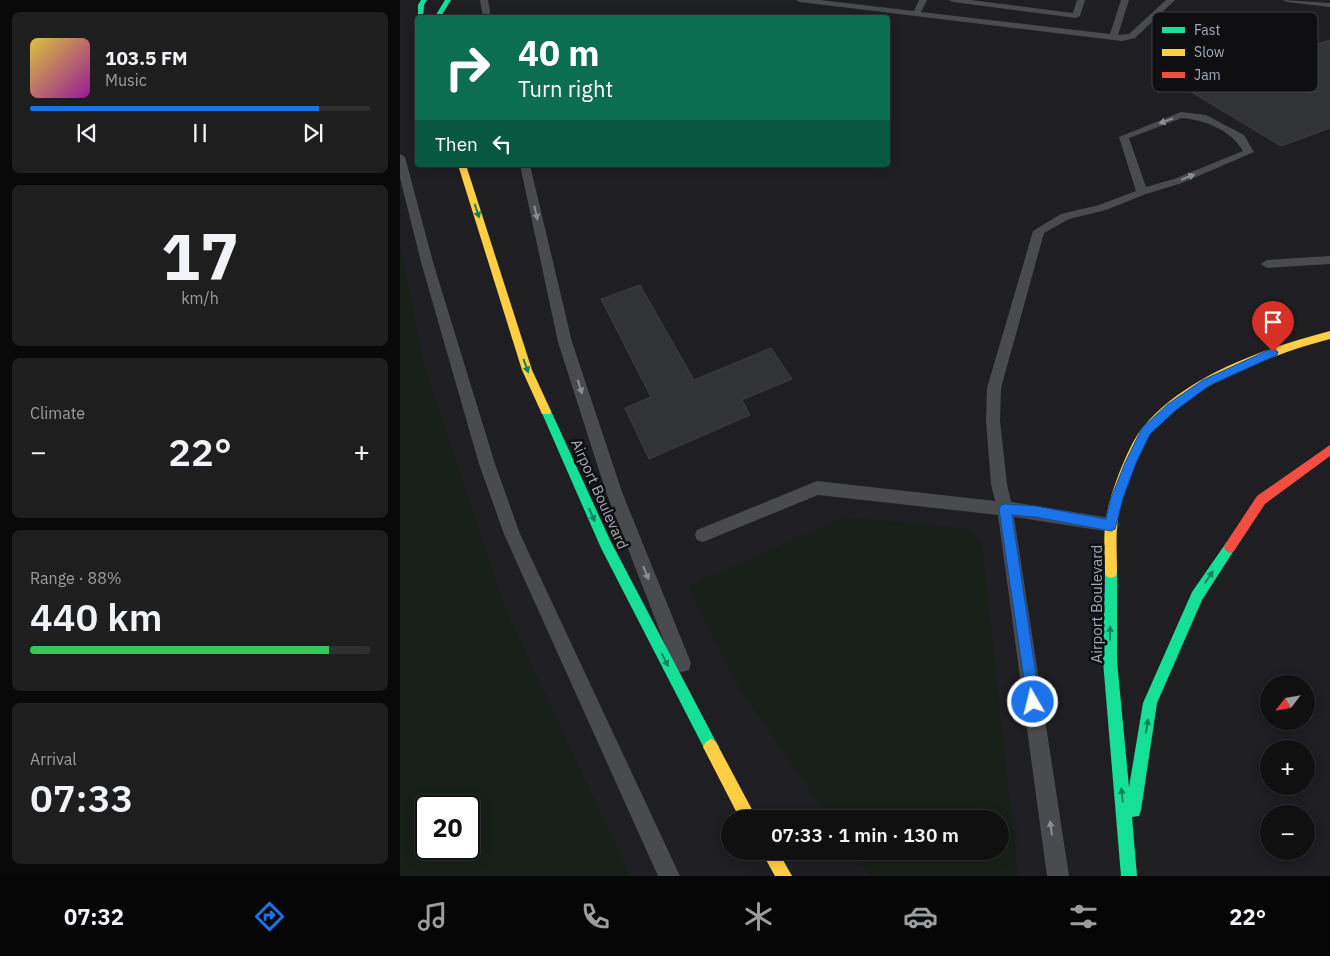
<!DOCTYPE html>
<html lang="en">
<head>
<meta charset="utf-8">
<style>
  body { margin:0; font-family:"IBM Plex Sans",sans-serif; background:#1e1e1e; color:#f1f3f6; height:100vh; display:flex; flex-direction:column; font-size:19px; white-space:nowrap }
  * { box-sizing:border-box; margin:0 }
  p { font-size:16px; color:#9c9d9f }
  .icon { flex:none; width:28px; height:28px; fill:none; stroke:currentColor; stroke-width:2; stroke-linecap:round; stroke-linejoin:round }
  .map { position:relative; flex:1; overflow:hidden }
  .drawer { display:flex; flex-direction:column; gap:12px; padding:12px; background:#090909; width:400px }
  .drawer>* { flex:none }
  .hud { position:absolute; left:15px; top:15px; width:475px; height:152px; border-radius:5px; box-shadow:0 2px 12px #0003,0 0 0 1px #303030; background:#0b6e4f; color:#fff; overflow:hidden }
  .needle { width:32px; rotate:239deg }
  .buttons { position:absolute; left:860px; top:675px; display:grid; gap:10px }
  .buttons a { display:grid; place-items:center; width:55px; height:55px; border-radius:50%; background:#101010; box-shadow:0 2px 12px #0003,0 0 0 1px #303030; font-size:25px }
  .speed { position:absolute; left:15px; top:795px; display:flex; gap:10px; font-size:25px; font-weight:700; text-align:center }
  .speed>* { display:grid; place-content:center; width:65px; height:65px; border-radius:50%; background:#101010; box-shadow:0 2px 12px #0003,0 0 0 1px #303030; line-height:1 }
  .speed .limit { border:2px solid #111; border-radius:8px; background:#fff; color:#111 }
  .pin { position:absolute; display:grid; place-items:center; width:42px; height:42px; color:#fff; margin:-51px -21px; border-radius:50% 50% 50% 0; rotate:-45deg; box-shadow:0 0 5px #0007 }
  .pin .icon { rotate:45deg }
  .me { position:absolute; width:55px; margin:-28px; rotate:352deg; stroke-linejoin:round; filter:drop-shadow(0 0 4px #0008) }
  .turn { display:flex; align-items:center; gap:18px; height:105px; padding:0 20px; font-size:22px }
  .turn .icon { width:65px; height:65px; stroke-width:2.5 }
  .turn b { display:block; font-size:35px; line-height:42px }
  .then { display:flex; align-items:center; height:48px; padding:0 20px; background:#0003; gap:10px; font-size:19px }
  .big { font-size:38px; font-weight:600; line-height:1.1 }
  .drawer .widget { flex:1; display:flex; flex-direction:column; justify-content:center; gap:8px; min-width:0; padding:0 18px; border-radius:8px; background:#1e1e1e }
  .drawer .dial { align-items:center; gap:0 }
  .dial b { font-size:65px; line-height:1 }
  .song { display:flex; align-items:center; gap:15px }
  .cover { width:60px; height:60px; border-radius:8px; background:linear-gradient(135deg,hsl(50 70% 55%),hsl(300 70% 35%)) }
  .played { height:5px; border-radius:2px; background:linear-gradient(90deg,#1a73e8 85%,#303030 85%) }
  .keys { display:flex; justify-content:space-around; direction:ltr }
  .heat { display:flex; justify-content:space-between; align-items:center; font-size:28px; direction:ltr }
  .charge { height:8px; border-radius:4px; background:linear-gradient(90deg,#34c759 88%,#303030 0) }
  .trip { position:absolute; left:321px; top:810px; width:288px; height:50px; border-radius:25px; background:#101010; box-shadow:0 2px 12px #0003,0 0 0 1px #303030; font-weight:600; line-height:50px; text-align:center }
  .menu { display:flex; height:80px; justify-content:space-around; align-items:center; background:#060606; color:#9c9d9f }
  .menu .icon { width:35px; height:35px }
  .menu .selected { color:#1a73e8 }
  .menu b { font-size:22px; color:#f1f3f6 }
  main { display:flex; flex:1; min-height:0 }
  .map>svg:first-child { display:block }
  .built { fill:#1f1f23; fill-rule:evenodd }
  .green { fill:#19201a; fill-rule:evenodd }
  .building { fill:#323336; stroke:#3e3f42 }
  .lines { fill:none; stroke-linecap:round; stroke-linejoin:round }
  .lane { fill:#494b4f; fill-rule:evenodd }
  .fast { fill:#16e098; fill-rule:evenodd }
  .slow { fill:#ffcf43; fill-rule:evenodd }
  .jam { fill:#f24e42; fill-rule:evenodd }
  .oneway { fill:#898e98 }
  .oneway2 { fill:#13825c }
  .route { fill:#1a73e8; stroke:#114b97 }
  .labels { text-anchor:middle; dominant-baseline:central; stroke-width:5; stroke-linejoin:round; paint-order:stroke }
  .street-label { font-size:15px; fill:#a5abb8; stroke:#0f0f12 }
  .key { fill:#0f0f12; stroke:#3c3e44; stroke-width:1 }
  .key-label { font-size:14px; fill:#a5abb8 }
</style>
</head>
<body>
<main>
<section class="drawer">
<div class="widget">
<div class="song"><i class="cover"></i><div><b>103.5 FM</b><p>Music</p></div></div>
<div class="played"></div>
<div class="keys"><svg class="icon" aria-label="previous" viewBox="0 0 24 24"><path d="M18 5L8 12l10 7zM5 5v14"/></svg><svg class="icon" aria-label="pause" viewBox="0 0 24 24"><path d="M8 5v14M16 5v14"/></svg><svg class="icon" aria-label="next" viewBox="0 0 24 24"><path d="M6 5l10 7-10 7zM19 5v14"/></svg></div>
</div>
<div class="widget dial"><b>17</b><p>km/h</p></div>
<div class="widget"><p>Climate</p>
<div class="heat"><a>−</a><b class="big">22°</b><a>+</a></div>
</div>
<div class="widget"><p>Range · 88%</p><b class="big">440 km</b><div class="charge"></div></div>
<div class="widget"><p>Arrival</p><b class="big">07:33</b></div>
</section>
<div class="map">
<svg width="930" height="876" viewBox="0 0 930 876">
  <rect width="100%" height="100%" fill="#151516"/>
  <path class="built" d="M0,0H930V876H0ZM18,18H488V165H18ZM869,684H906V721H869ZM869,749H906V786H869ZM26,806H69V849H26ZM869,814H906V851H869ZM330,819H600V851H330Z"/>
  <g class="green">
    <path d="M0,244L25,367L106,610L230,876H0ZM26,806H69V849H26Z"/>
    <polygon points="444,517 570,529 577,536 582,544 618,876 470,876 453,851 600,851 600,819 430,819 339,688 288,587"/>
  </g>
  <g class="building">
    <polygon points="888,40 904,48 930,40 930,128 881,146 768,78"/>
    <polygon points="240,285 294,380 371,348 392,379 342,400 350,415 249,459 225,408 251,397 201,299"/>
  </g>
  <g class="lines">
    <g class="lane">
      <polygon points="80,0 88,0 91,18 83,18"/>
      <polygon points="396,0 420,0 514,11 519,0 527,0 521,12 710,34 721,0 729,0 718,35 729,34 766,0 775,0 735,38 722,41 400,2"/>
      <polygon points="549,0 571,0 673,13 677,0 685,0 680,16 676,18 553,2"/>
      <polygon points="883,0 930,3 930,7 887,2"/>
      <path d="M781,112L806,115L844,135L854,152L782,183L746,194L706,210L669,219L644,233L601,388L600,421L607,484L611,502L711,518L717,520L719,525L717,530L711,532L614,517L669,876H647L598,515L418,495L303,542L297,540L295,535L297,530L417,481L595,501L591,484L586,421L587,388L633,231L661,214L699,205L736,191L719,137ZM782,118C805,120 831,130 843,151L774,179L746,187L729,138Z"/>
      <polygon points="0,154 5,157 33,262 95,464 120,534 280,876 258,876 104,534 79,464 21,262 0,178"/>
      <polygon points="120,165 130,165 172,342 222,492 291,663 289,670 282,672 275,670 206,492 158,342"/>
      <polygon points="930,256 930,264 867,268 861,264 867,260"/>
    </g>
    <g class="fast">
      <polygon points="21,0 27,0 24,5 23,18 18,19 18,5"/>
      <polygon points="45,0 51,0 40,18 34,18"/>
      <polygon points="146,407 151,411 210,540 316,742 319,747 316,752 311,755 306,752 201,548 141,411"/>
      <polygon points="830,541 834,543 836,547 802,600 757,703 741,810 739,816 732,817 737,876 721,876 703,661 705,572 706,568 711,566 716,568 717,572 717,661 729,787 743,703 792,592 826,543"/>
    </g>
    <g class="slow">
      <polygon points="58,165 66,165 132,370 151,411 150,414 142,414 122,370"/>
      <path d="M930,331V339C876,353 780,388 748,437C733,460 719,499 717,526C716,541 717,557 717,572L716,576L711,578L706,576L705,572C705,554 703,536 706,519C709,496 728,445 743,427C786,375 866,348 930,331Z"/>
      <polygon points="311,739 316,742 357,819 340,819 303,747 306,742"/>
      <polygon points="361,851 378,851 392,876 375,876"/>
    </g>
    <polygon class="jam" points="930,445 930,456 865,504 834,551 830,553 826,551 824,547 826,543 857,496"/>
  </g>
  <defs><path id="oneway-solid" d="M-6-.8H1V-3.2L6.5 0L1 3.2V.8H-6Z" transform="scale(1.25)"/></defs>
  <g class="oneway">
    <use href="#oneway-solid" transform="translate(766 121) rotate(160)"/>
    <use href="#oneway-solid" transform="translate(788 177) rotate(-22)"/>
    <use href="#oneway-solid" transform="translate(136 213) rotate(77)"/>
    <use href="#oneway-solid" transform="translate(180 387) rotate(72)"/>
    <use href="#oneway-solid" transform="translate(246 573) rotate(68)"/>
    <use href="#oneway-solid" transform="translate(651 828) rotate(-98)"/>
  </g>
  <g class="oneway2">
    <use href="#oneway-solid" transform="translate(77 211) rotate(72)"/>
    <use href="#oneway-solid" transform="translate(126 366) rotate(70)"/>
    <use href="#oneway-solid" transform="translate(192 515) rotate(66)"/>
    <use href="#oneway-solid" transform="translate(809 577) rotate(-56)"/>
    <use href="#oneway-solid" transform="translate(710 633) rotate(-89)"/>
    <use href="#oneway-solid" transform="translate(265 660) rotate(63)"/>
    <use href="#oneway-solid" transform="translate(747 726) rotate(-81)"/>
    <use href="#oneway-solid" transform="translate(722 795) rotate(-96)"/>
  </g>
  <polygon class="route" points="873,348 878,352 877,355 810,385 776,410 750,434 736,463 723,498 715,529 711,531 635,517 612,515 640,702 638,707 633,709 628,707 599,509 601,505 605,504 635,506 706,519 711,498 725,463 742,428 768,404 803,380"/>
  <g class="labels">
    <g class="street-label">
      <text transform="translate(200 494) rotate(66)">Airport Boulevard</text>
      <text transform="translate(696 604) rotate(-90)">Airport Boulevard</text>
    </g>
  </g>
  <rect x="752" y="12" width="166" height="80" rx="8" class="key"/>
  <rect x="762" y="27" width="23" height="6" fill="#16e098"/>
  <rect x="762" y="49" width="23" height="7" fill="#ffcf43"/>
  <rect x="762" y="72" width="23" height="6" fill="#f24e42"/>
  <g class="key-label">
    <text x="794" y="35">Fast</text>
    <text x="794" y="57">Slow</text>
    <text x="794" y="80">Jam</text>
  </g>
</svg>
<div class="buttons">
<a><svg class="needle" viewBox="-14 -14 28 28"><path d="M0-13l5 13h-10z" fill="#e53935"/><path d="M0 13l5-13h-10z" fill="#9c9d9f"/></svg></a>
<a>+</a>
<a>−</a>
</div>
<div class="speed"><div class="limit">20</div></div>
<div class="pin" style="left:873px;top:352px;background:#d93025"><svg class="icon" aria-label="arrive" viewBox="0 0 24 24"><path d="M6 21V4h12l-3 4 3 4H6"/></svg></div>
<svg class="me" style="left:633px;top:702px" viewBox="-20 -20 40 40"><circle r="17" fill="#1a73e8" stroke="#fff" stroke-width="3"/><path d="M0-11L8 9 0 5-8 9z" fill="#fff"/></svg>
<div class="trip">07:33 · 1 min · 130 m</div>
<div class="hud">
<div class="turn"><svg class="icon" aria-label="right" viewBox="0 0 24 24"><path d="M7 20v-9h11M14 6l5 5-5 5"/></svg><div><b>40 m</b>Turn right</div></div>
<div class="then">Then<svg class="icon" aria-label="left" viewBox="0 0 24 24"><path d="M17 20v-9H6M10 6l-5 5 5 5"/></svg></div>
</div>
</div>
</main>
<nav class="menu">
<b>07:32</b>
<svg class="icon selected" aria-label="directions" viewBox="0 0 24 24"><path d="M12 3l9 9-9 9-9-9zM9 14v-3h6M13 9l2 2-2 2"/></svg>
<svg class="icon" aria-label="music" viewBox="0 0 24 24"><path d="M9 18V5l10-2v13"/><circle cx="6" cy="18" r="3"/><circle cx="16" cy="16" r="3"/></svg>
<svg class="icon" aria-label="phone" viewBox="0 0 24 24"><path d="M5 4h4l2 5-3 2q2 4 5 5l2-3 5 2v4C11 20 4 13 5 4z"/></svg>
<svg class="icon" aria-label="climate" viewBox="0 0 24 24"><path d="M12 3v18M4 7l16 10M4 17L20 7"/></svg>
<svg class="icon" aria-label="car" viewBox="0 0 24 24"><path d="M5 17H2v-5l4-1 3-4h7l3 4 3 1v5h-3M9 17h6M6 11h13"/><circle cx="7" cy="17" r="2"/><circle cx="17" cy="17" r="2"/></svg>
<svg class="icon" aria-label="filters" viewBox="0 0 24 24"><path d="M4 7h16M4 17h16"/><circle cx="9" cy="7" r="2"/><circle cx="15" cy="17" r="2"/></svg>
<b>22°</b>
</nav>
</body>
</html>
